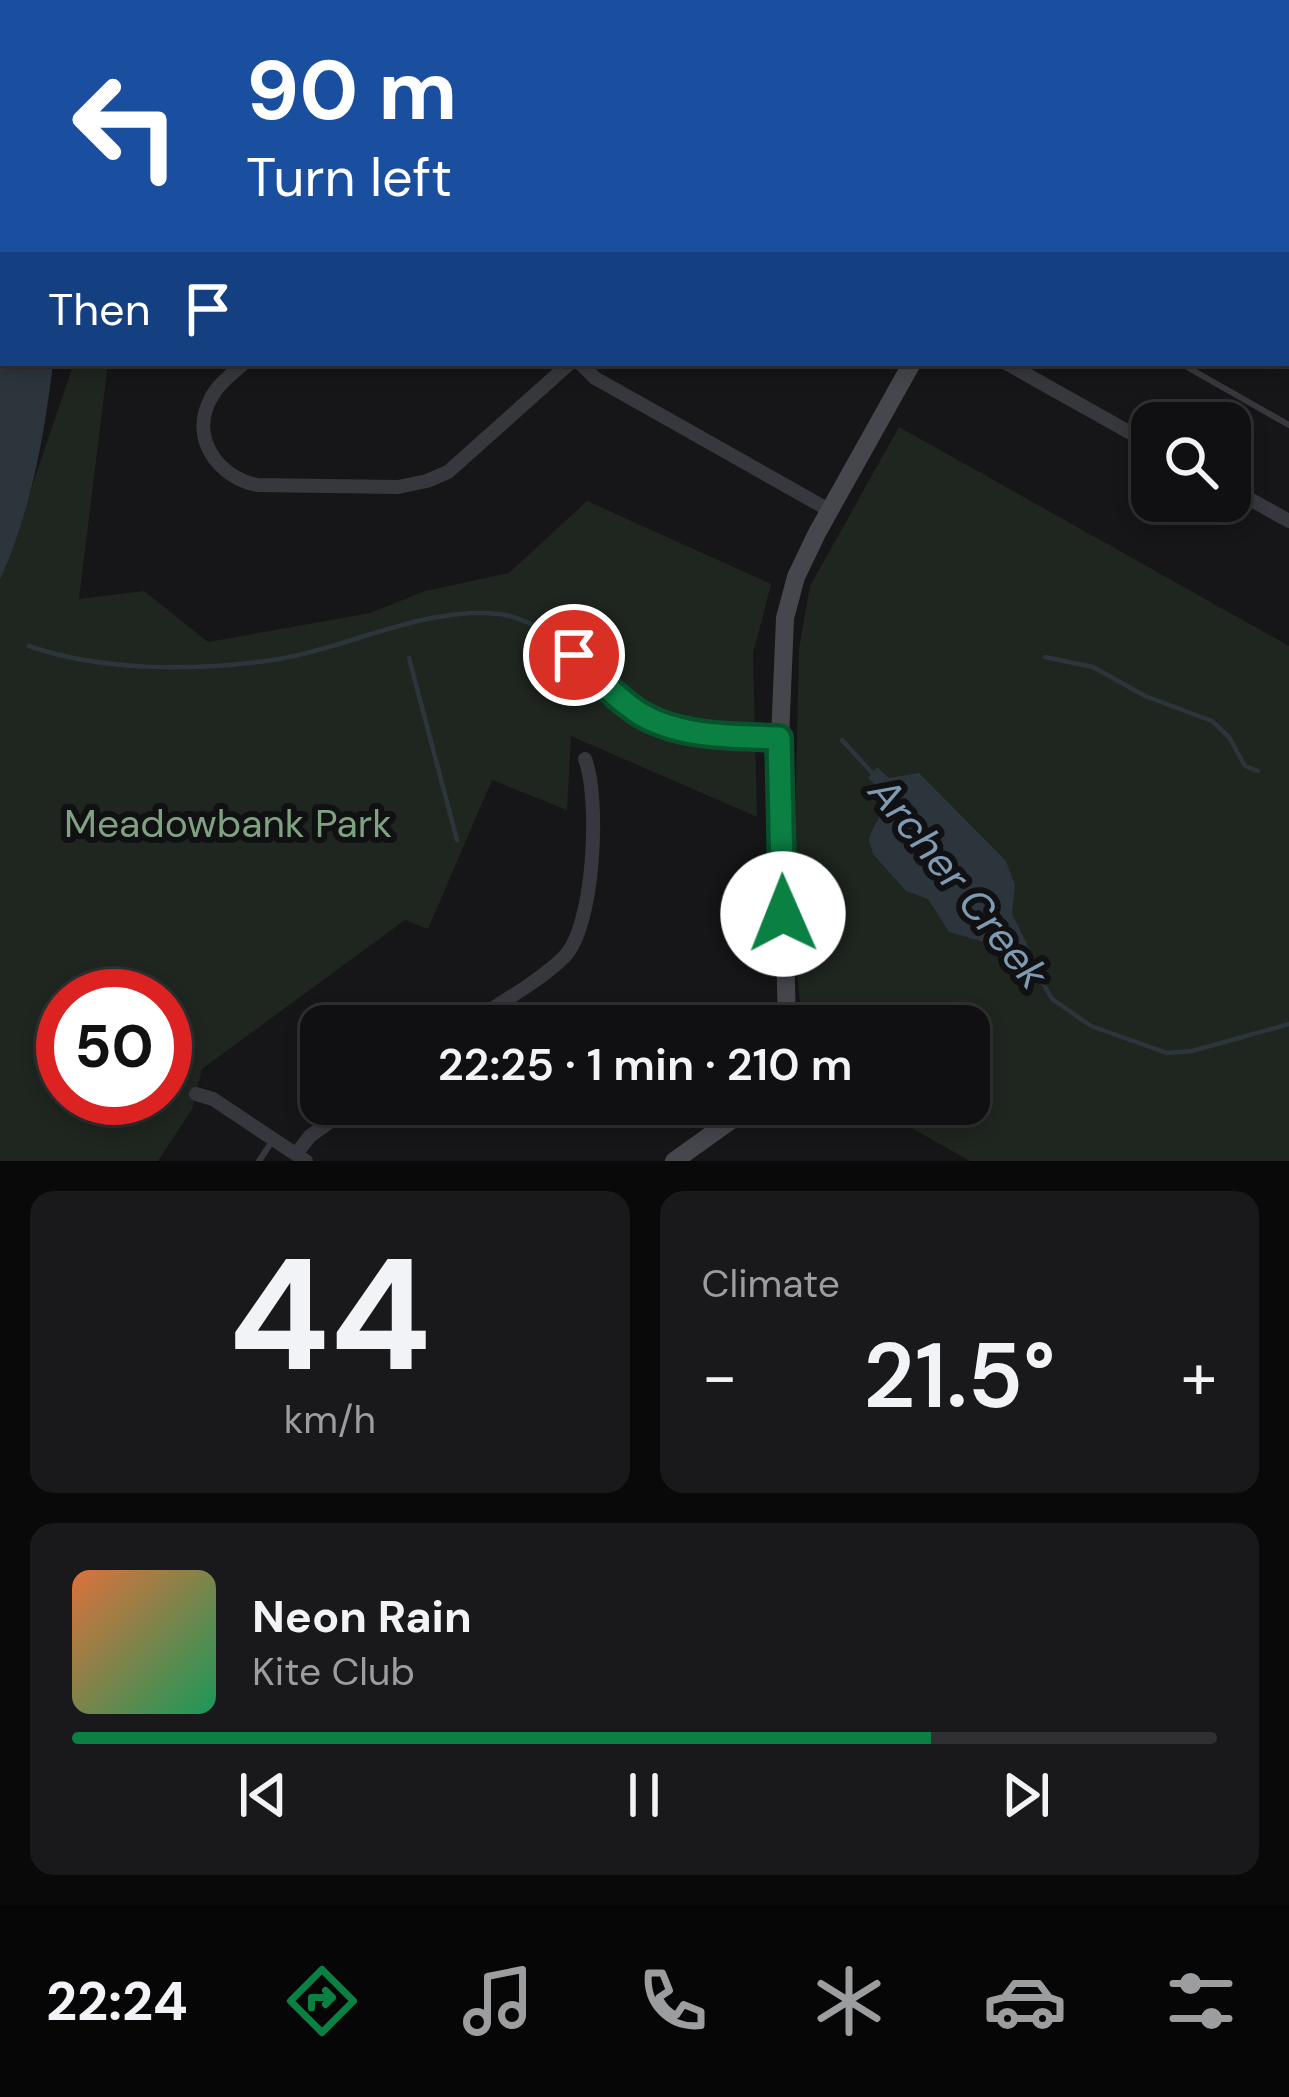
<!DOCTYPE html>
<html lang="en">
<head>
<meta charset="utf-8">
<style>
  body { margin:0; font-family:"DM Sans",sans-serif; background:#19191b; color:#f1f3f6; height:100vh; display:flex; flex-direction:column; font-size:45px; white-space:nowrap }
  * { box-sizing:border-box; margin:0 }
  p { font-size:39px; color:#9c9d9f }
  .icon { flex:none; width:66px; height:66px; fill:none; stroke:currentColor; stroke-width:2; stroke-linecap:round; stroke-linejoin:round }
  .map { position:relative; height:1161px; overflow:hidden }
  .side { display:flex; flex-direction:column; gap:30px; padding:30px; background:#09090a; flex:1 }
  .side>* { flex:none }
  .top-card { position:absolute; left:0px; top:0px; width:1290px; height:366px; box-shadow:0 6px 18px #0003,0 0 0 3px #303032; background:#1a4fa0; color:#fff; overflow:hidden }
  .tools { position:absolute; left:1131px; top:402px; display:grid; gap:24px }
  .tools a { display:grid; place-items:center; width:120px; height:120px; border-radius:24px; background:#101012; box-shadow:0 6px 18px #0003,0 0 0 3px #303032; font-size:60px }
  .speed { position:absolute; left:36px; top:969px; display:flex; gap:24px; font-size:60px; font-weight:700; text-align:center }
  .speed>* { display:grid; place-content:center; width:156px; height:156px; border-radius:50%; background:#101012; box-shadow:0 6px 18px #0003,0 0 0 3px #303032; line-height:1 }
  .speed .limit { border:18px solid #d22; background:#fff; color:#111 }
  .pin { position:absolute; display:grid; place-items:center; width:102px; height:102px; color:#fff; margin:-51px; border:6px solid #fff; border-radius:50%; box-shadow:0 3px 12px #0007 }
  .me { position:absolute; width:132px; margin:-66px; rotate:359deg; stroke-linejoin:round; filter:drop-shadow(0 0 9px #0008) }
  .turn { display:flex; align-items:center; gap:42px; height:252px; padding:0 48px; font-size:54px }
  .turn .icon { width:156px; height:156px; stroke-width:2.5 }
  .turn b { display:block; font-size:84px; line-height:102px }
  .then { display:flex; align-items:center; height:114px; padding:0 48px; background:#0003; gap:24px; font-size:45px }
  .big { font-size:90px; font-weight:600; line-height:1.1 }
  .side .card { flex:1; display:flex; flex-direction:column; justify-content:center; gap:18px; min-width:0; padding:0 42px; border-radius:24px; background:#19191b }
  .side .dial { align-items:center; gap:0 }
  .dial b { font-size:156px; line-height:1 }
  .song { display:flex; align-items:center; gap:36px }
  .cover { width:144px; height:144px; border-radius:18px; background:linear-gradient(135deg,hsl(20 70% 55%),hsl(150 70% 35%)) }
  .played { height:12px; border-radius:6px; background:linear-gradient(90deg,#0b8043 75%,#303032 75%) }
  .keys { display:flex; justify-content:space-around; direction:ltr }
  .heat { display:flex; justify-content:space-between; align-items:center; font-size:66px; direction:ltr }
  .side .tiles { flex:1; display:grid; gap:30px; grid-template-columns:1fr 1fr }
  .card:last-child { grid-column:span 2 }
  .trip { position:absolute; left:300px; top:1005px; width:690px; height:120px; border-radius:24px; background:#101012; box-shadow:0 6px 18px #0003,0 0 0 3px #303032; font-weight:600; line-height:120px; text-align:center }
  .tabs { display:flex; height:192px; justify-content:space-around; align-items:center; background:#060607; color:#9c9d9f }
  .tabs .icon { width:84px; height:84px }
  .tabs .active { color:#0b8043 }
  .tabs b { font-size:54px; color:#f1f3f6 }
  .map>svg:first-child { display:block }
  .green { fill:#1e261f; fill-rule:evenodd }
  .water { fill:#2c353c }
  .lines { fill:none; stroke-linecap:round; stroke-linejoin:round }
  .stream { stroke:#2c353c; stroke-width:4.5 }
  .service { stroke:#37383d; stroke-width:6 }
  .minor { stroke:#37383d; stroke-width:14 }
  .secondary { stroke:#45474d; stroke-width:18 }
  .route-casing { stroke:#07532c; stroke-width:30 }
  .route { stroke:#0b8043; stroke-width:21 }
  .labels { text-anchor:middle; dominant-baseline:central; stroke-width:12; stroke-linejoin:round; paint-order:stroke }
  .park-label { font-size:39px; fill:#7fa381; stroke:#111113 }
  .water-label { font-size:42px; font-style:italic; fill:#7f9bb3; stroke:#111113 }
</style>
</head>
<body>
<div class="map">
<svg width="1289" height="1161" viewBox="0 0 1289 1161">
  <rect width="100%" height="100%" fill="#161618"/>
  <g class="green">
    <path d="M74,363H108L79,599L144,591L208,642L370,613L425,591L509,573L587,501L771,584L753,654L757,817L571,736L567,810L492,780L428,929L405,920L202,1069L192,1109L158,1161H0V580ZM63,996H165V1098H63Z"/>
    <polygon points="899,427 1289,646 1289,1161 970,1161 869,1104 969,1104 969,1026 802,1026 793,921 799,649 810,586"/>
  </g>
  <g class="water">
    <path d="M0,0H393L3,3V363H53C44,439 31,510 0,580Z"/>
    <path d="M877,767L889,778L919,773L1006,861L1015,885L1012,914L1047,984L1045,988L1022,967L1019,958L1009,949L949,932L928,899L906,891L873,854L869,840C877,810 900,807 868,778Z"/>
  </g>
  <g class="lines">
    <g class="stream">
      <path d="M29,646C101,671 191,671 266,661C340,652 424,605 499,614C524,617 545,632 566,644"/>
      <polyline points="1045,657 1093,667 1145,696 1212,721 1229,737 1245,766 1258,771"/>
      <polyline points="409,658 457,840"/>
      <polyline points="842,740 875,776"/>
      <polyline points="1044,985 1052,999 1091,1026 1167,1053 1192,1051 1289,1024"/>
    </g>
    <g class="service">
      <polyline points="1284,0 1289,3"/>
      <polyline points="1180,363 1289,425"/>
      <polyline points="574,655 638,712 677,728 776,738"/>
      <polyline points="259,1161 273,1140"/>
    </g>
    <g class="minor">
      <polyline points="1287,286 1289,287"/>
      <path d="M244,363C232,374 218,384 211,398C189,438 218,477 257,485L398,487L427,481L448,472L570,363"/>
      <polyline points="580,363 595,378 829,510"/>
      <polyline points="1006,363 1152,445"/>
      <polyline points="1230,488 1289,521"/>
      <path d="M466,1026C496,1005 539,982 564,957C595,926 600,797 585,759"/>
      <polyline points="196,1094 213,1099 306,1161"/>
      <polyline points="296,1154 310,1136 355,1104"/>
    </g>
    <g class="secondary">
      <polyline points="1212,0 1218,3"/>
      <polyline points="1112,3 1114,0"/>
      <polyline points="1287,43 1289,44"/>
      <polyline points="787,1026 780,738 785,618 796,577 817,533 912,363"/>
      <polyline points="674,1161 754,1104"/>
    </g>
  </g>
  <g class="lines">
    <defs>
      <path id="route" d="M574,655C594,673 615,698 639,713C679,738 734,736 779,738L783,914"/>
    </defs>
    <use href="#route" class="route-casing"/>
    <use href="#route" class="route"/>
  </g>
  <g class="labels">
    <g class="park-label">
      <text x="228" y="823">Meadowbank Park</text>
    </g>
    <g class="water-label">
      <text transform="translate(959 883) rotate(51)">Archer Creek</text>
    </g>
  </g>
</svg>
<div class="tools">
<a><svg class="icon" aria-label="search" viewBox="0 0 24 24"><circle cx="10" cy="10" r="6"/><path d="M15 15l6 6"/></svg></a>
</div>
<div class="speed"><div class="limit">50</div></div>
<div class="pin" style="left:574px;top:655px;background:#d93025"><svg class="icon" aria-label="arrive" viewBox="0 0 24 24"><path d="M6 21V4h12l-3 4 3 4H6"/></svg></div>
<svg class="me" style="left:783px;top:914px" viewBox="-20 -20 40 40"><circle r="19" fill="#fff"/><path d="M0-13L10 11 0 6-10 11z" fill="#0b8043"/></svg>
<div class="trip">22:25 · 1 min · 210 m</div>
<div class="top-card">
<div class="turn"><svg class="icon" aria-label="left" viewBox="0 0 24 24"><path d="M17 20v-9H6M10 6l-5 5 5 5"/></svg><div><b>90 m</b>Turn left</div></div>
<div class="then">Then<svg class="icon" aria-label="arrive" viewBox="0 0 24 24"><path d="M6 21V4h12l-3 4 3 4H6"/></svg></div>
</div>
</div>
<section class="side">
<div class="tiles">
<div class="card dial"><b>44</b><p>km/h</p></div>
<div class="card"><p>Climate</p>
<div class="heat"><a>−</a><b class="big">21.5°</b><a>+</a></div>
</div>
<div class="card">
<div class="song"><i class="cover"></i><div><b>Neon Rain</b><p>Kite Club</p></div></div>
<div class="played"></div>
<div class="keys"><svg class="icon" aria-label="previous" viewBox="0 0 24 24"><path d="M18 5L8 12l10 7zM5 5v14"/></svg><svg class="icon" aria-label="pause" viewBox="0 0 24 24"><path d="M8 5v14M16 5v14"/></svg><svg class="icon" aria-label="next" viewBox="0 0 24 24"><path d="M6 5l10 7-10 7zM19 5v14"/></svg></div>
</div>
</div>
</section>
<nav class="tabs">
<b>22:24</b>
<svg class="icon active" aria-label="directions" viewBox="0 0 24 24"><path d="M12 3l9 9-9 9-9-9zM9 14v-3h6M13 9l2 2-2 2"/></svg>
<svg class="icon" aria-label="music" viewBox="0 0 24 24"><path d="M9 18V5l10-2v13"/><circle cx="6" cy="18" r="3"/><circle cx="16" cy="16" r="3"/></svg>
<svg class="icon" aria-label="phone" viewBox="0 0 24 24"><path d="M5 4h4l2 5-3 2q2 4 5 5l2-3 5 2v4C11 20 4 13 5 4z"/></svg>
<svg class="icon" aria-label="climate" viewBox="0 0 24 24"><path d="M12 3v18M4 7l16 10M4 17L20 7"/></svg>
<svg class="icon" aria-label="car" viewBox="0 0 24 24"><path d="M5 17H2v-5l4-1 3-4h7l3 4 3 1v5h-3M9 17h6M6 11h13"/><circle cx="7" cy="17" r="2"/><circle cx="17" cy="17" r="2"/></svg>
<svg class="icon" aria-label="filters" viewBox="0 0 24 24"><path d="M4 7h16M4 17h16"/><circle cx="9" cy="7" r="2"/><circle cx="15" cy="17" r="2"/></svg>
</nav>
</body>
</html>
